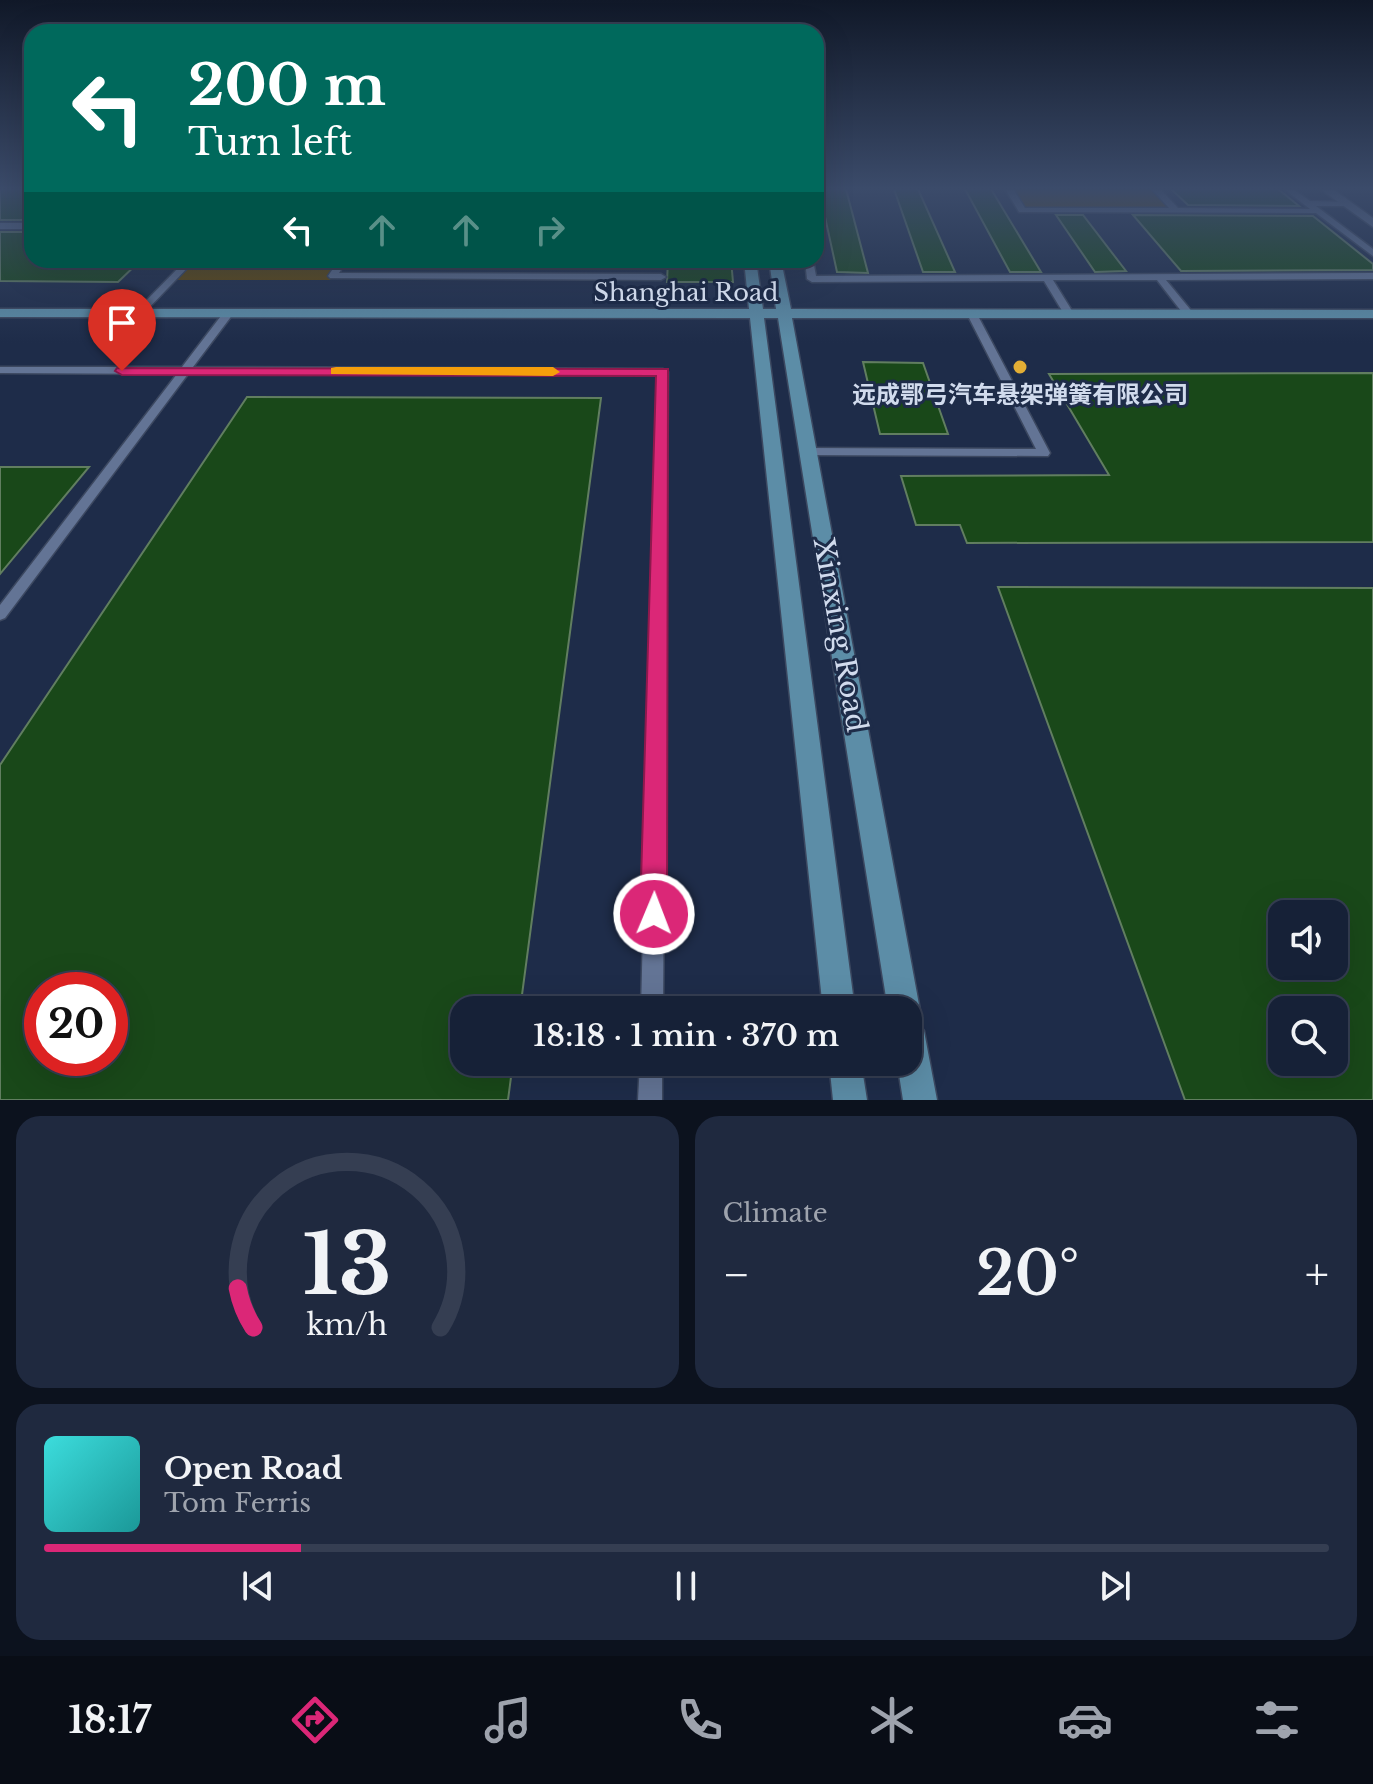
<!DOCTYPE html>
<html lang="en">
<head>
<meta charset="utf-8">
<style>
  body { margin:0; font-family:"Libre Baskerville","Noto Sans SC",serif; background:#1f293f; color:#f1f3f6; height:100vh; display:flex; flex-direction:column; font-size:30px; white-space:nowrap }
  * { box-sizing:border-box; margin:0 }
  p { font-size:26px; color:#9ea3ad }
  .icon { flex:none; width:44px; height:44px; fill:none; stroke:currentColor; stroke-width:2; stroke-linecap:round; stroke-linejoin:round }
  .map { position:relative; height:1100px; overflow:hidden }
  .panel { display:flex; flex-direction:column; gap:16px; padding:16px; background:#0c121e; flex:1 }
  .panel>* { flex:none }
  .banner { position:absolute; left:24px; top:24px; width:800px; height:244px; border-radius:24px; box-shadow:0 8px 32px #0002,0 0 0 2px #353e52; background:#00695c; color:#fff; overflow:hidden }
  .buttons { position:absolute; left:1268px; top:900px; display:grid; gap:16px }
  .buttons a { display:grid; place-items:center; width:80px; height:80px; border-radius:16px; background:#162137; box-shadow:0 8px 32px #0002,0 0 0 2px #353e52; font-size:40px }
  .speed { position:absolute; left:24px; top:972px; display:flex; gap:16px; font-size:40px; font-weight:700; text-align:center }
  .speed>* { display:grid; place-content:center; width:104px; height:104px; border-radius:50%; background:#162137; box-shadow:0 8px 32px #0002,0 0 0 2px #353e52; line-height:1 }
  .speed .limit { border:12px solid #d22; background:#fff; color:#111 }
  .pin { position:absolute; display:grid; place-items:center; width:68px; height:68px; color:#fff; margin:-82px -34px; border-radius:50% 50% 50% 0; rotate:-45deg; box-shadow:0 0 8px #0007 }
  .pin .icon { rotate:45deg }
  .me { position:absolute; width:88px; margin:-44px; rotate:1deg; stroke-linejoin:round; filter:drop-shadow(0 0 6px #0008) }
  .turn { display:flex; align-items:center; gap:28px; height:168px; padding:0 32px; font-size:36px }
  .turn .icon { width:104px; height:104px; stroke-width:2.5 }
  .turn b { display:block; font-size:56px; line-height:68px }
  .lanes { display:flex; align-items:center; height:76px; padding:0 32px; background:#0003; justify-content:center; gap:40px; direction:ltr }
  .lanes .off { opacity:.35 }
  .big { font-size:60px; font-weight:600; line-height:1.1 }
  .panel .tile { flex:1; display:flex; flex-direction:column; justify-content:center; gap:12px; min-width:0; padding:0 28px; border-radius:24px; background:#1f293f }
  .panel .dial { align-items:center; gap:0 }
  .dial svg { height:208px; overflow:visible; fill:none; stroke:#353e52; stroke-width:7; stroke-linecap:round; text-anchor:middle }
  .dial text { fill:#f1f3f6; stroke:none }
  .song { display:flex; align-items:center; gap:24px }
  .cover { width:96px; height:96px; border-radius:12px; background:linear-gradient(135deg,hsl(180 70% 55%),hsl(180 70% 35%)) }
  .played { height:8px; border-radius:4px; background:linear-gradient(90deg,#db2777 20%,#353e52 20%) }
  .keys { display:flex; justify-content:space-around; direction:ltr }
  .heat { display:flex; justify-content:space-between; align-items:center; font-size:44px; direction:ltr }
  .panel .tiles { flex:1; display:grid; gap:16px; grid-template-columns:1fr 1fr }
  .tile:last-child { grid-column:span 2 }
  .trip { position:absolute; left:450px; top:996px; width:472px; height:80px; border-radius:24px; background:#162137; box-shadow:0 8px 32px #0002,0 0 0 2px #353e52; font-weight:600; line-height:80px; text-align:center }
  .tabs { display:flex; height:128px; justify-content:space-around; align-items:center; background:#090d16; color:#9ea3ad }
  .tabs .icon { width:56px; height:56px }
  .tabs .active { color:#db2777 }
  .tabs b { font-size:36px; color:#f1f3f6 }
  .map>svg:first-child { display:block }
  .green { fill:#664a04 }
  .building { fill:#194819; stroke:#617e60; stroke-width:2; fill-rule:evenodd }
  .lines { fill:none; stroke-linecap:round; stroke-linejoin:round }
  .lane-casing { stroke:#3c4860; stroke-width:3 }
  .street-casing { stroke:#3c4860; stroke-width:3 }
  .secondary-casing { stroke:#3c4860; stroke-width:3 }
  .lane { fill:#637495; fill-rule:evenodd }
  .street { fill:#637495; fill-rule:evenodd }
  .secondary { fill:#5c8da7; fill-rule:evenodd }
  .route { fill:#db2777; stroke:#8e194d; stroke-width:2 }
  .slow { fill:#f59e0b }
  .poi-dot { fill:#e3ae35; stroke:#1e2c49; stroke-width:3 }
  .labels { text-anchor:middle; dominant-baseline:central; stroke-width:6; stroke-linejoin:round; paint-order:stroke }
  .far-street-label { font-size:24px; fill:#d1dbed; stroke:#1e2c49 }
  .far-poi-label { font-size:24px; font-weight:bold; fill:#d1dbed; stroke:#1e2c49 }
  .street-label { font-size:28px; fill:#d1dbed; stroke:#1e2c49 }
</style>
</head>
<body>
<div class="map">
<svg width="1373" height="1100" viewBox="0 0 1373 1100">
  <rect width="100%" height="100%" fill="#1e2c49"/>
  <g class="green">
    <polygon points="1009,189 1156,189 1176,211 1022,210"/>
    <polygon points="191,260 343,260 330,280 171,280"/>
  </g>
  <g class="building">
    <rect x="0" y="189" width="32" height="31"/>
    <polygon points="819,189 846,189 868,273 837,272"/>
    <polygon points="894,189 918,189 955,272 923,272"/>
    <polygon points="965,189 991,189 1041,272 1010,272"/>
    <polygon points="1171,189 1278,189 1299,206 1188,205"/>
    <polygon points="1056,215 1083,215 1126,271 1095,272"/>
    <polygon points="1133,215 1313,216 1373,264 1373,270 1181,271"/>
    <polygon points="0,232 32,232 32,260 141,260 118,282 0,281"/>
    <polygon points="668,260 731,260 733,282 667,282"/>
    <polygon points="863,362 923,363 948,434 880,434"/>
    <polygon points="1373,373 1373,542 967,543 960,525 916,525 901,476 1109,475 1049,374"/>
    <path d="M247,397L601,398L520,1010H464V1062H513L508,1100H0V765ZM42,990H110V1058H42Z"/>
    <polygon points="0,467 89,467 0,574"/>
    <path d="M998,587L1373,588V1100H1185ZM1282,914H1334V966H1282ZM1282,1010H1334V1062H1282Z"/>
  </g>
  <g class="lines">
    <defs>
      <g id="lane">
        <polygon points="1005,189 1013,189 1025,208 1169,208 1152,189 1160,189 1178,208 1310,209 1284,189 1293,189 1310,201 1349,202 1350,204 1346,206 1316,206 1373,249 1373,256 1316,213 1022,212 1019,212"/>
        <rect x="0" y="223" width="32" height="6"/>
        <polygon points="186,260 195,260 142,315 136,315 136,311"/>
        <polygon points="339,260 347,260 339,273 661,274 666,277 661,280 330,278 328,276"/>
        <polygon points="805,260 813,260 816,276 1373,273 1373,279 1166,280 1194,314 1189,317 1185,316 1157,280 1053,280 1074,314 1069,317 1064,314 1044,281 812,282 807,279"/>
        <polygon points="228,311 233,314 193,367 663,369 668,372 663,1010 641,1010 657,375 188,374 5,618 0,620 0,605 177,374 0,373 0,367 182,367 224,312"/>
        <polygon points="972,311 977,314 1050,453 1048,456 804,455 802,452 804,449 808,448 1036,449 967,314"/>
        <polygon points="640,1062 662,1062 662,1100 638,1100"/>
      </g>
      <polygon id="street" points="1320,189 1333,189 1373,218 1373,227"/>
      <g id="secondary">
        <polygon points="744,260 756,260 763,309 776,309 769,260 781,260 791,309 1373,310 1373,318 792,318 920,1010 916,1019 924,1031 937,1100 903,1100 897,1062 908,1062 908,1010 888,1010 778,318 764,318 855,1010 823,1010 750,318 0,317 0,309 749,309"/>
        <polygon points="829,1062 861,1062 867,1100 833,1100"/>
      </g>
    </defs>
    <use href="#lane" class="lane-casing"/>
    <use href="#street" class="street-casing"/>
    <use href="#secondary" class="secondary-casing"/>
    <use href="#lane" class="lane"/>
    <use href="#street" class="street"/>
    <use href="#secondary" class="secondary"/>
  </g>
  <linearGradient id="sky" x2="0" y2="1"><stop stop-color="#101828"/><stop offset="0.55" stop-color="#3b4b6a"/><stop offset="1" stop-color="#3b4b6a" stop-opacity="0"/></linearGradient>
  <rect width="1373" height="343" fill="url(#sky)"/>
  <polygon class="route" points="117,368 668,369 667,914 663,922 654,926 644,922 640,914 656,376 122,375 115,371"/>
  <polygon class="slow" points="336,367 553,367 560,372 553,376 331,374 331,368"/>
  <circle class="poi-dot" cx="1020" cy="367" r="8"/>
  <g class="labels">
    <g class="far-street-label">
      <text x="686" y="292">Shanghai Road</text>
    </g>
    <g class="far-poi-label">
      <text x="1020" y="394">远成鄂弓汽车悬架弹簧有限公司</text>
    </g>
    <g class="street-label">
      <text transform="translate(840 635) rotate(80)">Xinxing Road</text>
    </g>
  </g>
</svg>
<div class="buttons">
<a><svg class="icon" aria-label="sound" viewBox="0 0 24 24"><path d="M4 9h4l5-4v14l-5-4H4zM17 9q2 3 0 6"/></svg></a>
<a><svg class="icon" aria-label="search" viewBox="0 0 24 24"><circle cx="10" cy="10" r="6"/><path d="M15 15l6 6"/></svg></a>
</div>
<div class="speed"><div class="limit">20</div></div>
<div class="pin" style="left:122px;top:371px;background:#d93025"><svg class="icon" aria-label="arrive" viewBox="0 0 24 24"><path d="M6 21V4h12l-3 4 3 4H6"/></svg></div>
<svg class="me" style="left:654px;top:914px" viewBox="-20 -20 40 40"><circle r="17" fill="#db2777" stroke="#fff" stroke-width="3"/><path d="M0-11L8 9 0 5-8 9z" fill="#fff"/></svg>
<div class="trip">18:18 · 1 min · 370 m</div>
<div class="banner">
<div class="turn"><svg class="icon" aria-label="left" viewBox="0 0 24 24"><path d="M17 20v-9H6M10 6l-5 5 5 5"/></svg><div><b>200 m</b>Turn left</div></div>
<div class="lanes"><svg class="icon" aria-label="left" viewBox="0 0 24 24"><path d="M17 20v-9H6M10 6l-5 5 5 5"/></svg><svg class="icon off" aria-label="ahead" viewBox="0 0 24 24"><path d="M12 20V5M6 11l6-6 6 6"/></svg><svg class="icon off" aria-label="ahead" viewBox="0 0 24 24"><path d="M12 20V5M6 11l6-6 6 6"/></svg><svg class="icon off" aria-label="right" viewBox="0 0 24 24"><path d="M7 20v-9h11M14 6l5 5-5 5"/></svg></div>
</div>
</div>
<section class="panel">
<div class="tiles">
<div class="tile dial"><svg viewBox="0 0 100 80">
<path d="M14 69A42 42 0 1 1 86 69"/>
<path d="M14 69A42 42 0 0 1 8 54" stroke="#db2777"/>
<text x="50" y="56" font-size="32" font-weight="700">13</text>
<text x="50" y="72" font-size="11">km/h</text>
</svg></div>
<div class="tile"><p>Climate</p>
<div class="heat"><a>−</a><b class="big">20°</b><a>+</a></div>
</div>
<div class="tile">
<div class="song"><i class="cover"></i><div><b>Open Road</b><p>Tom Ferris</p></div></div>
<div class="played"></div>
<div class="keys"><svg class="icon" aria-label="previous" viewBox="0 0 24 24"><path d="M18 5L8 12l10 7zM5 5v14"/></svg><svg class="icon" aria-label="pause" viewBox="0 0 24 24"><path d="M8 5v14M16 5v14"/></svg><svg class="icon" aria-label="next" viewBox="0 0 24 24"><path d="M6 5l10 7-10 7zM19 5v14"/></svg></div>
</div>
</div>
</section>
<nav class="tabs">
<b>18:17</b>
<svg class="icon active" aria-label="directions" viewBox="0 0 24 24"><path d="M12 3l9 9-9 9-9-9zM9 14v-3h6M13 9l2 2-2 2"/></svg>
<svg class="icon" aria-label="music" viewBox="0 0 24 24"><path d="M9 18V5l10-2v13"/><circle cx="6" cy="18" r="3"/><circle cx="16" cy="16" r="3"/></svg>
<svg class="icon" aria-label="phone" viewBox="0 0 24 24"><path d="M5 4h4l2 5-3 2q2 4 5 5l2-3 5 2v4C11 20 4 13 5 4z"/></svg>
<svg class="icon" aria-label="climate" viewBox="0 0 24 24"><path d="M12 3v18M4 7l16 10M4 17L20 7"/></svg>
<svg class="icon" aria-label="car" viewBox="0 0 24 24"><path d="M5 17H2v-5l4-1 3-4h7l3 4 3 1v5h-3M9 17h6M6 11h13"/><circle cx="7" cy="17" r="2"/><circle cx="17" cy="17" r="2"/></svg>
<svg class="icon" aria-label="filters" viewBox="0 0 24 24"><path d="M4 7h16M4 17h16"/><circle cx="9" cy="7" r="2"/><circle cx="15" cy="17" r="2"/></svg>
</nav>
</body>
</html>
